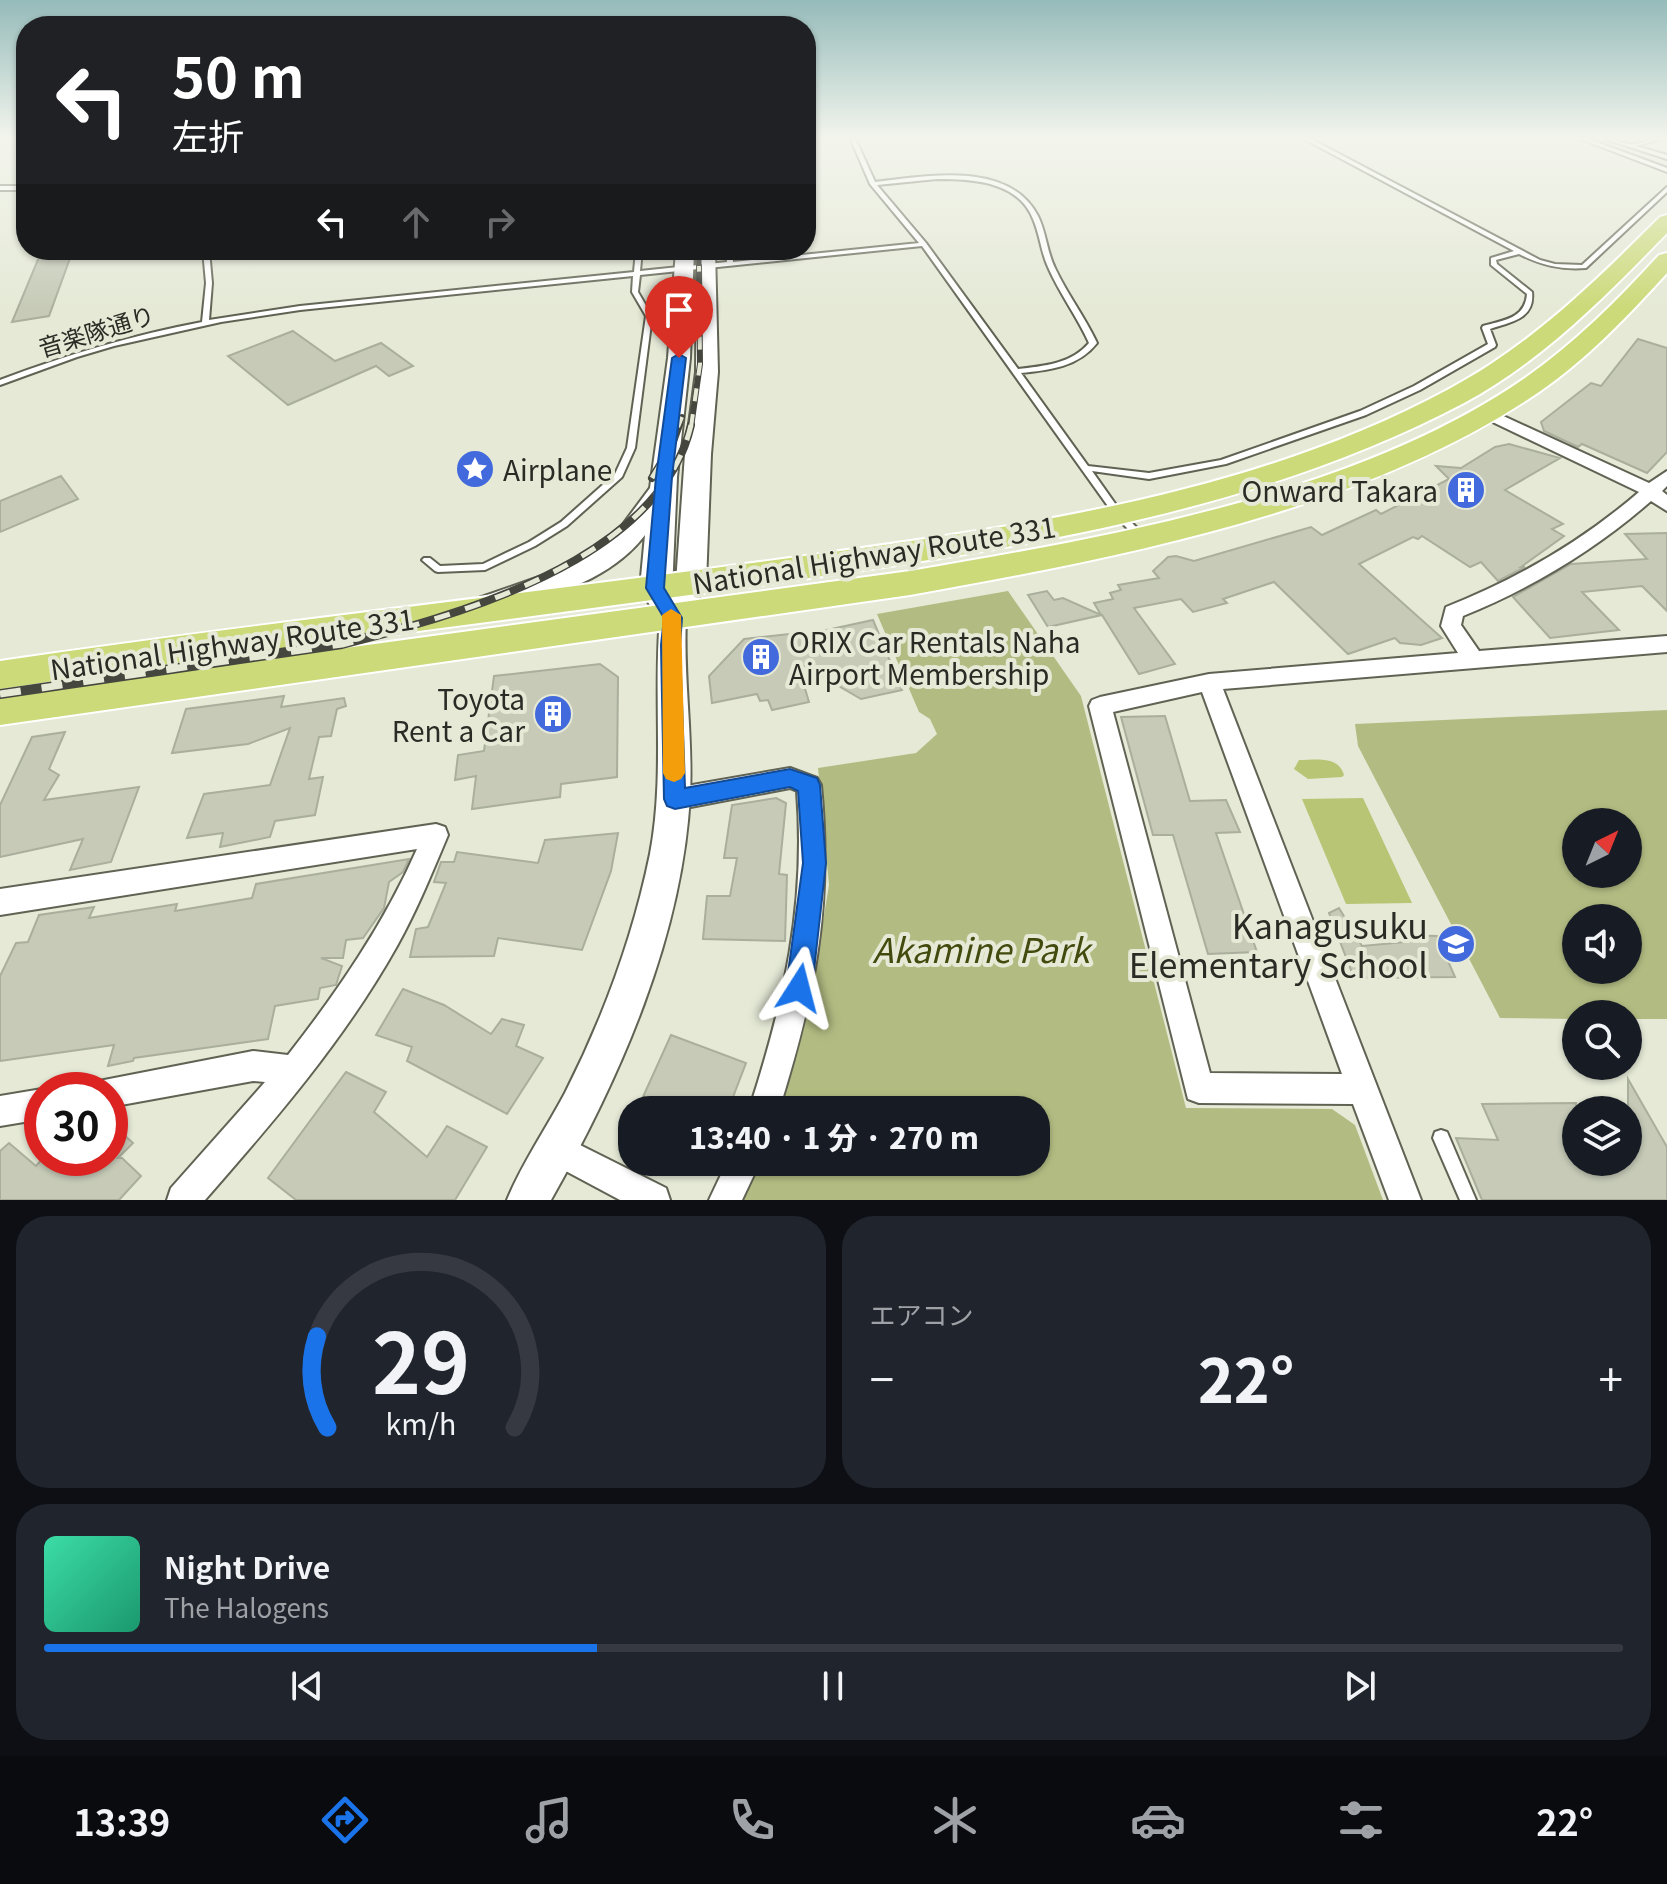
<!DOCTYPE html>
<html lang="ja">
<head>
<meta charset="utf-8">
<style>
  body { margin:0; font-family:Georgia,"Noto Sans JP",serif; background:#20242c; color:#f1f3f6; height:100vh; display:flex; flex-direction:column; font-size:30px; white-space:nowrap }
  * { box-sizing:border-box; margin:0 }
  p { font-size:26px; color:#9ea1a6 }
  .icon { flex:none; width:44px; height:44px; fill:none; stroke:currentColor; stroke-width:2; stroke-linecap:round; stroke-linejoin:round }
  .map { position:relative; height:1200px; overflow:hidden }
  .panel { display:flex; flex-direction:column; gap:16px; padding:16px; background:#0d0f14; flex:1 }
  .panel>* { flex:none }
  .top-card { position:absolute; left:16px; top:16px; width:800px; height:244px; border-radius:32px; box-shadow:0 2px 6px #0004; background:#202124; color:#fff; overflow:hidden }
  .needle { width:52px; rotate:43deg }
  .buttons { position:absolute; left:1562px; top:808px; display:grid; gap:16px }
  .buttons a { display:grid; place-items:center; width:80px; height:80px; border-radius:50%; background:#171b24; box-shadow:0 2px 6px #0004; font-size:40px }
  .speed { position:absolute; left:24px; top:1072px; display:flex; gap:16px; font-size:40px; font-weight:700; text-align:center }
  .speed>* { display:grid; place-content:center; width:104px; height:104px; border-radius:50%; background:#171b24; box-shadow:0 2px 6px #0004; line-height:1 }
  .speed .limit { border:12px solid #d22; background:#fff; color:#111 }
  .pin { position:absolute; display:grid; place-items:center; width:68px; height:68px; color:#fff; margin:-82px -34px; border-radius:50% 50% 50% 0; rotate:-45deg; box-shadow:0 0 8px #0007 }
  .pin .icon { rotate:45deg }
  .me { position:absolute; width:88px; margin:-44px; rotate:9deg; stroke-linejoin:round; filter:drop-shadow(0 0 6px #0008) }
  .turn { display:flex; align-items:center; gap:28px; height:168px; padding:0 24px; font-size:36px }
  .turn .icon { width:104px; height:104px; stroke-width:2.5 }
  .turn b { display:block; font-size:56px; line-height:68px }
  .lanes { display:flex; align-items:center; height:76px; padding:0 24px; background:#0003; justify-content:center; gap:40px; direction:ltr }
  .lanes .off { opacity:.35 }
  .big { font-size:60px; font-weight:800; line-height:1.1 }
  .panel .card { flex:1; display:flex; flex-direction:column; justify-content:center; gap:12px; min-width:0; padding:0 28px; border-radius:32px; background:#20242c }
  .panel .dial { align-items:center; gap:0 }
  .dial svg { height:208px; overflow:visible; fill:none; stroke:#363941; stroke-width:7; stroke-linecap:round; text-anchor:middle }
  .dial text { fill:#f1f3f6; stroke:none }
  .song { display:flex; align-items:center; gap:24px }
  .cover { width:96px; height:96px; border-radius:12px; background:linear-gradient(135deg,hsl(160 70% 55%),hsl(160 70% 35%)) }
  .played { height:8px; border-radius:4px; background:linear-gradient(90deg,#1a73e8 35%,#363941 35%) }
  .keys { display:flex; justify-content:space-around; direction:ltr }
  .heat { display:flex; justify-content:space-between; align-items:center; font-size:44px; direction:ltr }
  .panel .tiles { flex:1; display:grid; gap:16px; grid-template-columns:1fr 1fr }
  .card:last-child { grid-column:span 2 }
  .trip { position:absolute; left:618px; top:1096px; width:432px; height:80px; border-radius:32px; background:#171b24; box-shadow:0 2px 6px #0004; font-weight:800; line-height:80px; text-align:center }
  .dock { display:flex; height:128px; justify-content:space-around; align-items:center; background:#090b0e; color:#9ea1a6 }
  .dock .icon { width:56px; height:56px }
  .dock .selected { color:#1a73e8 }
  .dock b { font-size:36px; color:#f1f3f6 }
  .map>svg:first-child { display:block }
  .green { fill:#b2bc82; fill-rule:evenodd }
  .water { fill:#b8c575 }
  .building { fill:#c6cab7; stroke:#aaae9c; stroke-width:2 }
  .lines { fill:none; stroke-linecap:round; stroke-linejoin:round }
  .service-casing { stroke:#606353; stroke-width:4 }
  .minor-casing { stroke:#606353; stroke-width:4 }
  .tertiary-casing { stroke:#606353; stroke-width:4 }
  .secondary-casing { stroke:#606353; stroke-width:4 }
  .trunk-casing { stroke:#fff; stroke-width:4 }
  .service { fill:#fff; fill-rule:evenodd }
  .minor { fill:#fff; fill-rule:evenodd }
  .tertiary { fill:#fff; fill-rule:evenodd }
  .secondary { fill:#fff; fill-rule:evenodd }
  .trunk { fill:#ccda7a; fill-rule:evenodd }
  .rail-far3-casing { stroke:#45473e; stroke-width:5 }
  .rail-far2-casing { stroke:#45473e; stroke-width:6 }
  .rail-far1-casing { stroke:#45473e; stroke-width:8 }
  .rail-casing { stroke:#45473e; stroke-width:10 }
  .rail-far3 { stroke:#e5e9d6; stroke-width:3; stroke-dasharray:10; stroke-linecap:butt }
  .rail-far2 { stroke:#e5e9d6; stroke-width:4; stroke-dasharray:13; stroke-linecap:butt }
  .rail-far1 { stroke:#e5e9d6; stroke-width:5; stroke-dasharray:16; stroke-linecap:butt }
  .rail { stroke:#e5e9d6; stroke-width:7; stroke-dasharray:21; stroke-linecap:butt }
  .route { fill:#1a73e8; stroke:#114b97; stroke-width:2 }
  .slow { fill:#f59e0b }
  .labels { text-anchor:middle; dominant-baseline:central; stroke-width:8; stroke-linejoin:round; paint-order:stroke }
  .far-street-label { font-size:24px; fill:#2a2b24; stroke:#e5e9d6 }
  .poi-label { font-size:28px; fill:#2a2b24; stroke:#e5e9d6; text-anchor:start }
  .street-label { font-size:28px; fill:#2a2b24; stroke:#e5e9d6 }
  .near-poi-label { font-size:34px; fill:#2a2b24; stroke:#e5e9d6; text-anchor:end }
  .near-park-label { font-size:34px; font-style:italic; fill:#434a0d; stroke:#e5e9d6 }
</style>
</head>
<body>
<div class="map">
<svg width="1667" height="1200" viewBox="0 0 1667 1200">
  <rect width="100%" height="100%" fill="#e5e9d6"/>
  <g class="green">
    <polygon points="1008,591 1081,696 1186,1108 1332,1109 1355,1125 1383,1200 743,1200 760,1162 1036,1162 1036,1110 781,1110 808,1012 829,885 818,768 916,753 937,734 930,719 919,712 877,614"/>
    <path d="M1667,710V1019H1628V1014H1576V1019L1500,1018L1358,746L1355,724ZM1576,822H1628V874H1576ZM1576,918H1628V970H1576Z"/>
  </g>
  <g class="water">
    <path d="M1299,760C1316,760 1338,755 1344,775L1342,777L1308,779L1294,769Z"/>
    <polygon points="1363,798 1412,903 1346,904 1302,799"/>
  </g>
  <g class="building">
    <polygon points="42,250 73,250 49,316 12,322"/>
    <polygon points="293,331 335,361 381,343 413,366 389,376 376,366 288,405 228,356"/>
    <polygon points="1638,339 1667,348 1667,452 1647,473 1582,444 1578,447 1544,431 1541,422 1591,383 1601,386"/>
    <polygon points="1509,444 1560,458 1505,490 1563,524 1552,529 1564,536 1521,567 1525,567 1498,581 1481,562 1470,567 1422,536 1418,539 1413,537 1359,564 1442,638 1421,645 1400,643 1395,638 1348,654 1274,582 1223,599 1227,603 1193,612 1181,599 1134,608 1175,664 1139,674 1102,615 1048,627 1028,595 1047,591 1054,600 1063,598 1101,615 1094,603 1113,599 1110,593 1121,590 1118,585 1159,578 1153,571 1168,557 1176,556 1194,561 1311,527 1322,535 1376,510 1381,514 1449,479 1436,466 1461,468 1495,447"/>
    <polygon points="61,476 78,499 0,532 0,501"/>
    <polygon points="1667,533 1667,611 1642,586 1582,592 1619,630 1550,638 1513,597 1571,564 1647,559 1625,534"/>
    <polygon points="873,620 902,690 861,699 797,662 809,702 772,710 768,700 760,701 757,694 712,703 709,676 744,639 789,634 790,638"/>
    <polygon points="600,664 618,677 617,777 561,784 560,797 472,809 476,776 455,780 458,755 484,751 494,676"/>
    <polygon points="284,696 281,707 344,698 346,706 337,709 331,736 319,737 309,779 323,777 315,815 275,821 270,837 220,847 223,833 187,838 204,794 270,785 290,728 248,744 172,753 186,709"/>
    <polygon points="1165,716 1190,801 1226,800 1240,832 1216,833 1257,952 1208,954 1173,835 1153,835 1121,717"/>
    <polygon points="65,732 49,769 59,775 44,800 139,787 111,862 70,870 83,839 0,857 0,805 32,737"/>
    <polygon points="776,798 786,803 779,874 787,875 785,941 703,939 707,896 730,896 737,858 724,858 732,805"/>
    <polygon points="618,833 611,871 582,950 498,938 494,956 410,957 416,929 428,927 446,883 434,882 441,862 454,862 457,852 538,863 545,840"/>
    <polygon points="409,859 403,872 389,882 384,908 363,938 346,940 343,958 321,958 342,966 336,985 320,988 318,999 275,1006 268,1039 134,1058 133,1061 108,1066 114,1045 0,1061 0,976 16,943 28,942 39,915 94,907 89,918 177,904 175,911 252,898 256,884"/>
    <polygon points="1339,908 1362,946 1406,942 1402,935 1437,936 1455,977 1354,978 1329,913"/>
    <polygon points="403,989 444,1005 491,1034 502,1019 524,1025 516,1046 543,1058 507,1114 407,1061 412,1047 376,1035"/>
    <polygon points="671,1035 746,1063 728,1110 637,1110"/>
    <polygon points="346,1072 386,1092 374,1112 427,1157 447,1126 487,1147 455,1200 296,1200 268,1178"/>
    <polygon points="1628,1079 1667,1147 1667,1200 1482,1200 1456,1138 1498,1140 1482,1104 1576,1103 1576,1162 1628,1162"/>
    <polygon points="110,1122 133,1143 118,1158 122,1158 141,1176 119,1200 0,1200 0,1151 9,1143 36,1166 43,1158 110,1158"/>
  </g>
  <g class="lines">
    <defs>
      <g id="service">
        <path d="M851,140H856L875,182C926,176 1009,160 1038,216C1046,232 1047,252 1055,268C1067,294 1085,317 1097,343C1078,367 1050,370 1021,373L1088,466L1149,473L1221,460L1360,411L1414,386L1488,344L1482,328L1483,326C1503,320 1525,319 1527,294L1491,265V258L1514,251L1306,140H1313L1540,260L1555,264L1582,265L1667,187V192L1586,268C1561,270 1541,265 1519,254L1496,260L1497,264L1532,292C1535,319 1511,322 1490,329L1496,345L1495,347L1420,390L1366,415L1226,464L1149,479L1092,471L1121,512L1147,538L1145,540H1139L1115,516L922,246L640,275L638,292L652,316L635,448L622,477L567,526L535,546L485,570L438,572L435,571L422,560L424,558H430L440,566L483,564L529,542L561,522L615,474L627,448L646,316L632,292L633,276L300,310L221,322L114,346L77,357L0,385V380C66,355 133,335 202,322L206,283L203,250H209L212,283L209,320L300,306L634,272L636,250H642L640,271L727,262L726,250H732L733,262L919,243L870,184ZM937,179C972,179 1018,181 1033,219C1040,235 1041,252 1048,267C1059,293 1077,316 1089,343C1071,364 1044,366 1018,369L926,243L877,185Z"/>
        <polygon points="1583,140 1591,140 1667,168 1667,172"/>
        <path d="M1608,140C1616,140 1621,143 1629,144C1638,145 1648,140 1657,140L1636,146L1667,155V159Z"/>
        <rect x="0" y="186" width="26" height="4"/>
        <polygon points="1441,1130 1447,1132 1476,1200 1460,1200 1433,1138 1435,1132"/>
      </g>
      <g id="minor">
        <path d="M1486,408L1649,483L1667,471V486L1662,491L1667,495V511L1651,501C1595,550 1532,588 1463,616L1461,625L1479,651L1667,636V652L1223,689L1421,1200H1389L1353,1104L1199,1103L1188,1099L1089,706L1092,700L1100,697L1209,674L1458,653L1441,626L1446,607C1517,579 1581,542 1639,492L1480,416V410ZM1202,692L1342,1074L1210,1073L1113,712Z"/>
        <path d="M790,768L817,778L821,785C833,907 815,994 779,1110H749C784,1002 806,905 797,791L790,788L675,810L666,806L663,799L666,792L675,788Z"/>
        <path d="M436,824L445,827L448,835C432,873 417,910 397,946C345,1039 275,1120 205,1200H167L171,1188L265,1082L253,1081L110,1107V1090H96L99,1081L253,1051L288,1055C338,991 384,924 417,849L0,915V889Z"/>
        <polygon points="42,1089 45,1090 42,1090 42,1119 0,1126 0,1096"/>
        <polygon points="558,1134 666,1188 670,1200 620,1200 547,1161 542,1150 547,1139"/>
        <polygon points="727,1162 760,1162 742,1200 709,1200"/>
      </g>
      <path id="tertiary" d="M673,608L682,611L686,618C683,677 693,736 690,794C683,936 620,1078 551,1200H507C522,1163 546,1129 565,1093C603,1018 633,937 650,854C665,776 653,697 660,618L664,611Z"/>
      <path id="secondary" d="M676,250H694L690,358L677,477L672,591L676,583L685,454L696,372L697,250H715L718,372L711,454L706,583L684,626L673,629L662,626L640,588L645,535C609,582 551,594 498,615L487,618L476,615L472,607L476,599L553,572L596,551L615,535L650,488L668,358Z"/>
      <g id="trunk">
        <path d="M1667,215V233C1606,296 1542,361 1464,403C1246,518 996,551 755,586C504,621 251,651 0,689V661C253,624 507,596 760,562C992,530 1240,502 1449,389C1530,346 1596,281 1660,217Z"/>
        <path d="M1667,253V273C1628,316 1587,359 1539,392C1364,512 1116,558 910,595L0,725V695L910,571C1109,537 1356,495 1525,378C1575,343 1618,300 1659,255Z"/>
      </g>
    </defs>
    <use href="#service" class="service-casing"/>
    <use href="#minor" class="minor-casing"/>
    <use href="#tertiary" class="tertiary-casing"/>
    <use href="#secondary" class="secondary-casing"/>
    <use href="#trunk" class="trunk-casing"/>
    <use href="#service" class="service"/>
    <use href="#minor" class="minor"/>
    <use href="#tertiary" class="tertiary"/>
    <use href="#secondary" class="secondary"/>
    <use href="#trunk" class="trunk"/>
    <defs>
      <polyline id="rail-far3" points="699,250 699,268"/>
      <g id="rail-far2">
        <polyline points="678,427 682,417"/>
        <polyline points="691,427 700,364 699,266"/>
      </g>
      <g id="rail-far1">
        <polyline points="652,478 671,447 679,425"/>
        <path d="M404,628C506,599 664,543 691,425"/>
      </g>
      <polyline id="rail" points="0,694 342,644 411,626"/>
    </defs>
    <use href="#rail-far3" class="rail-far3-casing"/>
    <use href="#rail-far2" class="rail-far2-casing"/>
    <use href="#rail-far1" class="rail-far1-casing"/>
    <use href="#rail" class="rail-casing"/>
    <use href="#rail-far3" class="rail-far3"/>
    <use href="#rail-far2" class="rail-far2"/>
    <use href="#rail-far1" class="rail-far1"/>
    <use href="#rail" class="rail"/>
  </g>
  <linearGradient id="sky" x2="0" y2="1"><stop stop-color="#95bbba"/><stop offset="0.45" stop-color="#f3f5ed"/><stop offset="1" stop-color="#f3f5ed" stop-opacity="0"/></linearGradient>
  <rect width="1667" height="308" fill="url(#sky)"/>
  <polygon class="route" points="679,354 686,358 672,477 664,588 682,618 680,645 685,788 790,769 817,778 820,785 826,863 812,988 808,997 799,1001 790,997 786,988 803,863 798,791 790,787 675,809 667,806 664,799 661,645 664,618 646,588 656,477 672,358"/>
  <polygon class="slow" points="671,609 681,615 685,773 681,779 674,782 666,779 663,773 662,615"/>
  <defs>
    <symbol id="sight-disc" viewBox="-11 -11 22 22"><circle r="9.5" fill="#436adc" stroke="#e5e9d6"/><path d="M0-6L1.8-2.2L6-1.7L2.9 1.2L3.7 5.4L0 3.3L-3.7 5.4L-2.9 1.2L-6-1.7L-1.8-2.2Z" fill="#fff"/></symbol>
    <symbol id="building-disc" viewBox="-11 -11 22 22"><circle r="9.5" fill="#436adc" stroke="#e5e9d6"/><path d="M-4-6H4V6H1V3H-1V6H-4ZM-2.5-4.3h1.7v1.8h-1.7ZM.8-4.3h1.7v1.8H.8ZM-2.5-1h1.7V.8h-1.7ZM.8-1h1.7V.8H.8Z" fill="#fff"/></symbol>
    <symbol id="school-disc" viewBox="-11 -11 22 22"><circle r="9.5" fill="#436adc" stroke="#e5e9d6"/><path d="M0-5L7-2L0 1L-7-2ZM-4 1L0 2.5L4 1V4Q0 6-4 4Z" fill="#fff"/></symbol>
  </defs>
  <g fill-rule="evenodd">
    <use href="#sight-disc" x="453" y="447" width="44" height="44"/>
    <use href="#building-disc" x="1444" y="468" width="44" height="44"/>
    <use href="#building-disc" x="739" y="635" width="44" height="44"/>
    <use href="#building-disc" x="531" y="692" width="44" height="44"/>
    <use href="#school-disc" x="1434" y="922" width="44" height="44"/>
  </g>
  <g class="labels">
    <g class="far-street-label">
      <text transform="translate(96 330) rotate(-17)">音楽隊通り</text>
    </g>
    <g class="poi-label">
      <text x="503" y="469">Airplane</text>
      <text x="1438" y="490" text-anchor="end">Onward Takara</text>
      <text x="789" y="641">ORIX Car Rentals Naha<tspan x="789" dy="32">Airport Membership</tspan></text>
      <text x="525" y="698" text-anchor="end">Toyota<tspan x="525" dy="32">Rent a Car</tspan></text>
    </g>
    <g class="street-label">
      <text transform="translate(874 554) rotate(-9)">National Highway Route 331</text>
      <text transform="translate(232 643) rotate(-8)">National Highway Route 331</text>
    </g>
    <g class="near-poi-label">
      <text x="1428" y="924">Kanagusuku<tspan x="1428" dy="39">Elementary School</tspan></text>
    </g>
    <g class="near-park-label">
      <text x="981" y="948">Akamine Park</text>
    </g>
  </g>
</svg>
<div class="buttons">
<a><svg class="needle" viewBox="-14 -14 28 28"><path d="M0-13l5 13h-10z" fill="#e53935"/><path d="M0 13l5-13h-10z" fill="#9ea1a6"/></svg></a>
<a><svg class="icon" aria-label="sound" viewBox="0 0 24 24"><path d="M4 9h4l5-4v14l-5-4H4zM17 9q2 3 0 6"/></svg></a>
<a><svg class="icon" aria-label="search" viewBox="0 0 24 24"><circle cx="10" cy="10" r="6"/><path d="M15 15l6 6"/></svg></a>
<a><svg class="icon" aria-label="layers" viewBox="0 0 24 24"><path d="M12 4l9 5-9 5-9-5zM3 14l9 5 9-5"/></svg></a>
</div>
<div class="speed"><div class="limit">30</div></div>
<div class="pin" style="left:679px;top:358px;background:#d93025"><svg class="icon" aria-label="arrive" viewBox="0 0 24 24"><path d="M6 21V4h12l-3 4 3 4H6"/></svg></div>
<svg class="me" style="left:799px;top:988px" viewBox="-20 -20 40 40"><path d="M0-17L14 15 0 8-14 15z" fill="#1a73e8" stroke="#fff" stroke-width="4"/></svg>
<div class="trip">13:40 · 1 分 · 270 m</div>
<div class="top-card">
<div class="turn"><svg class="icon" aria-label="left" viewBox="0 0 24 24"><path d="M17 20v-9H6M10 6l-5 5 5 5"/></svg><div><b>50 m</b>左折</div></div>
<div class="lanes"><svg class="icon" aria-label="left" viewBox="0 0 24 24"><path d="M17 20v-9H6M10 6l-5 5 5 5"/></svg><svg class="icon off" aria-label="ahead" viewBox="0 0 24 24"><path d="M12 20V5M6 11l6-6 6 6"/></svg><svg class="icon off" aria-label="right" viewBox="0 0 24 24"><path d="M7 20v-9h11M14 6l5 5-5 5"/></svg></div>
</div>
</div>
<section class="panel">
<div class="tiles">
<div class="card dial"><svg viewBox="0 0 100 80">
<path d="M14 69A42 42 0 1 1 86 69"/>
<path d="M14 69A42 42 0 0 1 10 34" stroke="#1a73e8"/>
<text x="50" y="56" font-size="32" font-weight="700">29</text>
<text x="50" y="72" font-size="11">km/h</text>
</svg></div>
<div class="card"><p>エアコン</p>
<div class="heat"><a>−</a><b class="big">22°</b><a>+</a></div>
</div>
<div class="card">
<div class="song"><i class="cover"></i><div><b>Night Drive</b><p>The Halogens</p></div></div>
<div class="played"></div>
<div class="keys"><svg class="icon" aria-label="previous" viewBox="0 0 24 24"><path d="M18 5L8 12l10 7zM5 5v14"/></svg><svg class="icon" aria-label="pause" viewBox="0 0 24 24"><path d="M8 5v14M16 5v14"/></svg><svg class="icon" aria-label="next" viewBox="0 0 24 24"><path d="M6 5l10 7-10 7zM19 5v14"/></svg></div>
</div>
</div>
</section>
<nav class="dock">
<b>13:39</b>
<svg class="icon selected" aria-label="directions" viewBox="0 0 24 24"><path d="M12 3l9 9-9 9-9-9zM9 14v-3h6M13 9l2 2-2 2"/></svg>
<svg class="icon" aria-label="music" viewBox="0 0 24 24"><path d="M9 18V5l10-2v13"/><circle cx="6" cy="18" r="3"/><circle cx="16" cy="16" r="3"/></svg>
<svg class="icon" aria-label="phone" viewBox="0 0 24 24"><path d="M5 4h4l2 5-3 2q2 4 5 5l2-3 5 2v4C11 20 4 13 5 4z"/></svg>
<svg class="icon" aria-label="climate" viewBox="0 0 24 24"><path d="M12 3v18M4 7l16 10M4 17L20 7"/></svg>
<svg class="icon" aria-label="car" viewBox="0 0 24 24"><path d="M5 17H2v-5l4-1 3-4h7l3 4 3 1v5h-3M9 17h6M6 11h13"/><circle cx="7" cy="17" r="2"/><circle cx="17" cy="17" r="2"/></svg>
<svg class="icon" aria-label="filters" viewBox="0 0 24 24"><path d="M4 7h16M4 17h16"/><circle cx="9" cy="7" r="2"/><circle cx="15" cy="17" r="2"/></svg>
<b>22°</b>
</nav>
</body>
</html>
